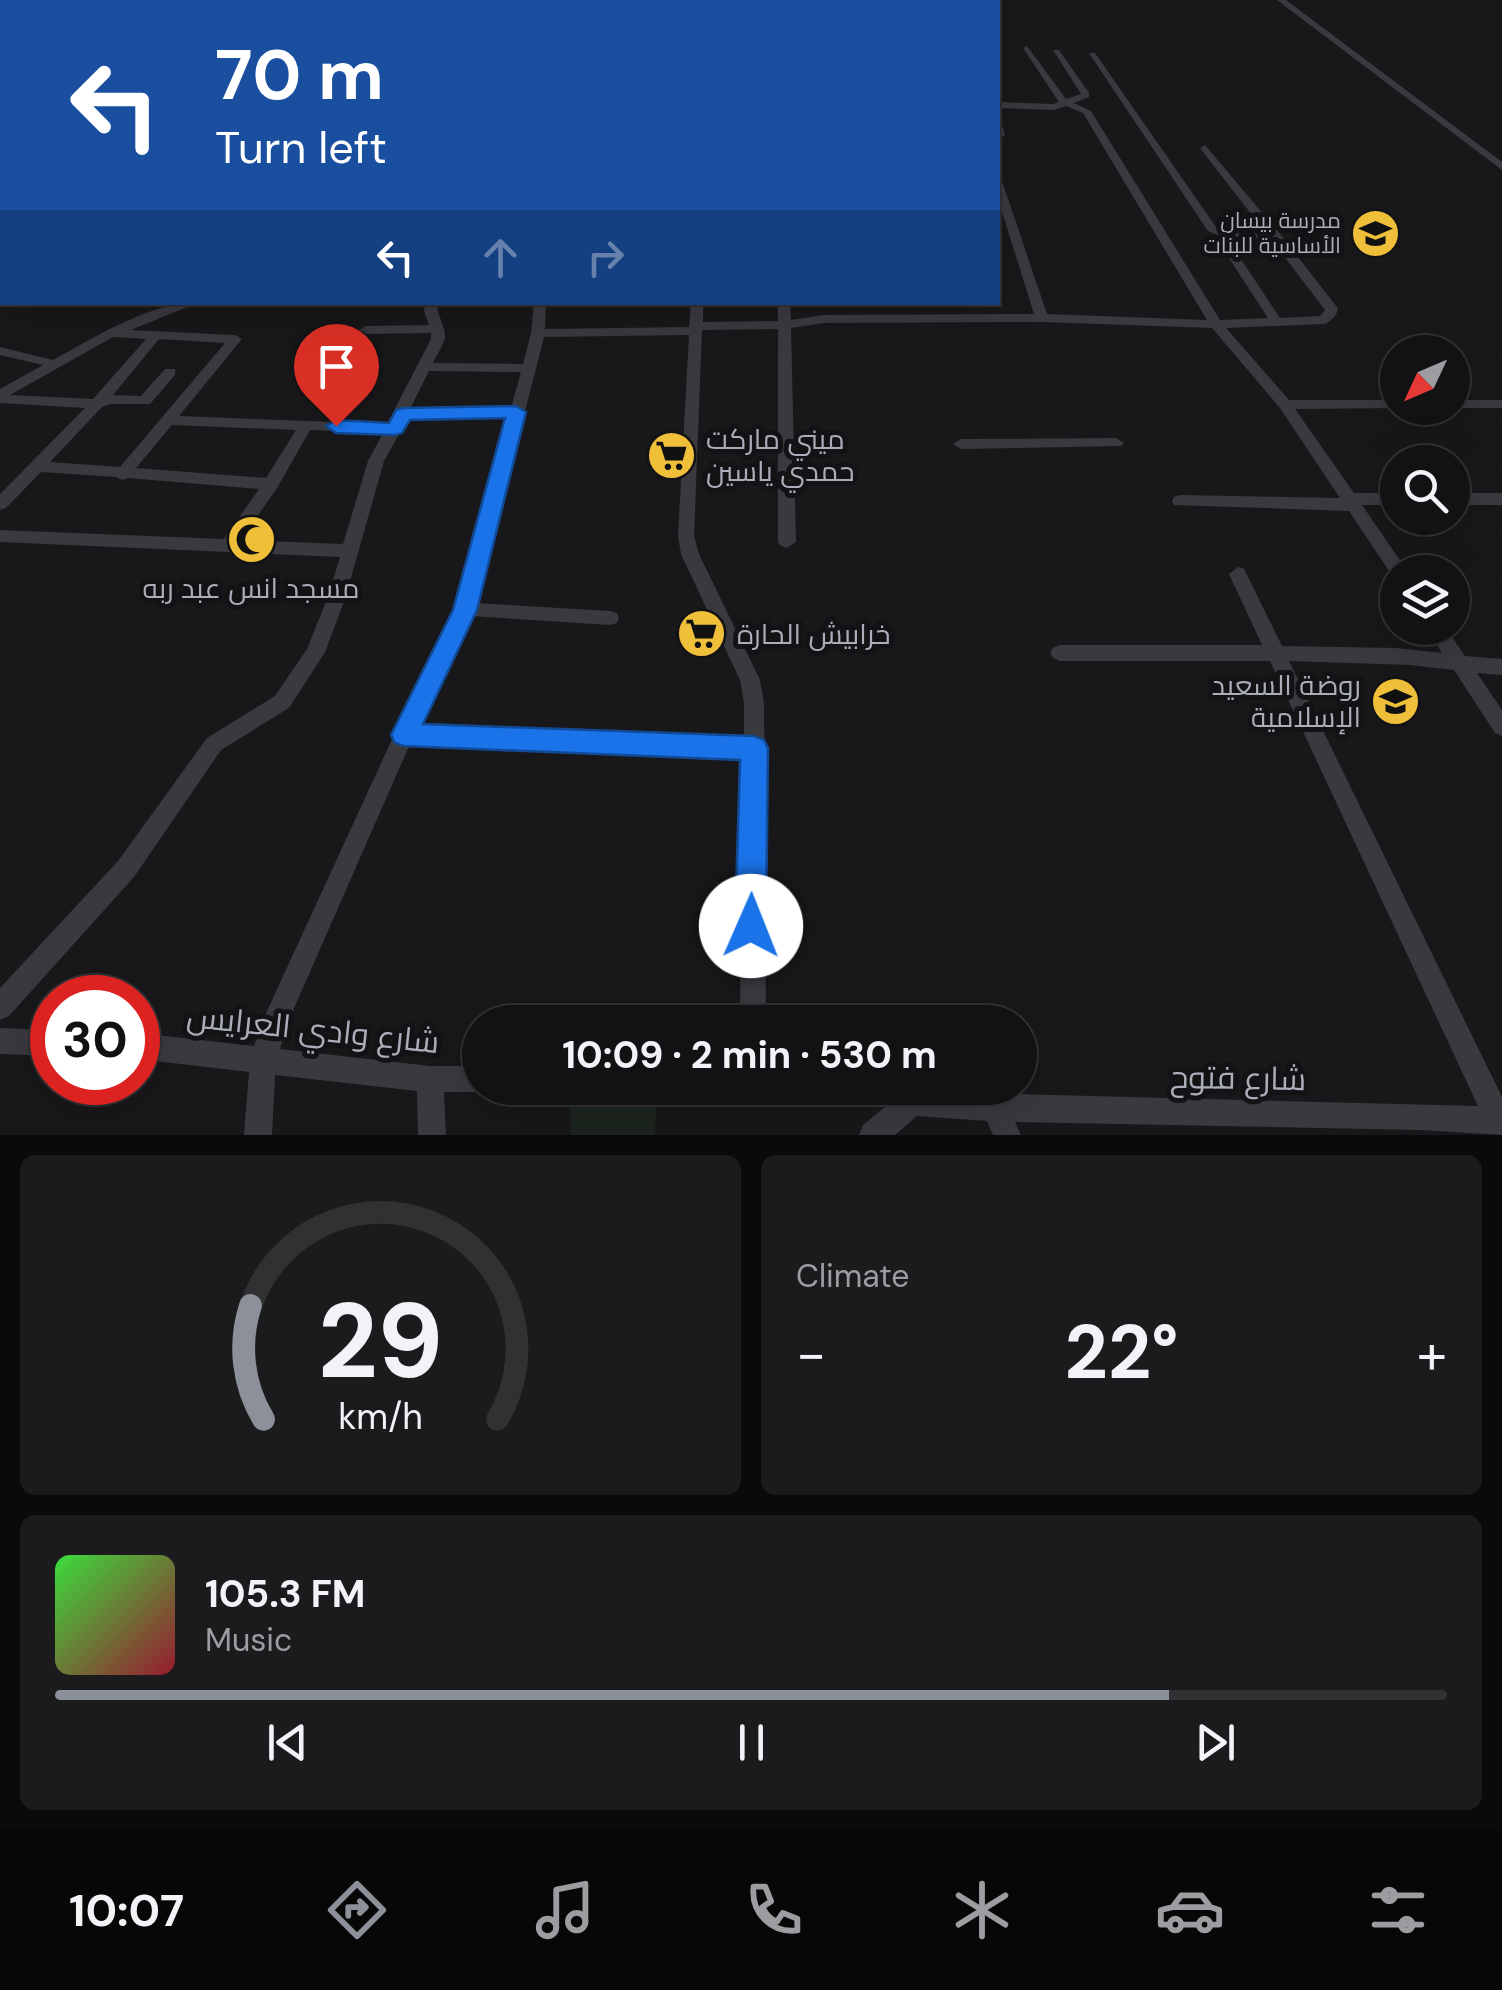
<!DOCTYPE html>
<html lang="en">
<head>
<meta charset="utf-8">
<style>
  body { margin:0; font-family:"DM Sans",Cairo,sans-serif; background:#1b1a1d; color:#f1f3f6; height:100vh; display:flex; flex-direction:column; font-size:38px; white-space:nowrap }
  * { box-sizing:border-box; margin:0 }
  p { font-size:32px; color:#9c9da0 }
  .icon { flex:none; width:55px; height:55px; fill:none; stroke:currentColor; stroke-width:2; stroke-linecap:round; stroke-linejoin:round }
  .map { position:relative; height:1135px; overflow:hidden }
  .sheet { display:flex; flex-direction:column; gap:20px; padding:20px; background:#0a090b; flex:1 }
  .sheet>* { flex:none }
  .hud { position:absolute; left:0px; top:0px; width:1000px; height:305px; box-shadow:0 10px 40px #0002,0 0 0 2px #313134; background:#1a4fa0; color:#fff; overflow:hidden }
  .needle { width:65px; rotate:226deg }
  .tools { position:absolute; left:1380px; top:335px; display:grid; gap:20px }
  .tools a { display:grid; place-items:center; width:90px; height:90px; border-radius:50%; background:#121114; box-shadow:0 10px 40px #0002,0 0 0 2px #313134; font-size:50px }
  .speed { position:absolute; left:30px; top:975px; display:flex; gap:20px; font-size:50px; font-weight:700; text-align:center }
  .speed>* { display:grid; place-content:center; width:130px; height:130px; border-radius:50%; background:#121114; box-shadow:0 10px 40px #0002,0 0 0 2px #313134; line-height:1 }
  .speed .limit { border:15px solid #d22; background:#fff; color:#111 }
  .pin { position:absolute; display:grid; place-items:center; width:85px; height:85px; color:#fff; margin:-102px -42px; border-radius:50% 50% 50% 0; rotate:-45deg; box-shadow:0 0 10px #0007 }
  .pin .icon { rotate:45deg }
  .me { position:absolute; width:110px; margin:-55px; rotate:1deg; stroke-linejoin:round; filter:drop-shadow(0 0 8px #0008) }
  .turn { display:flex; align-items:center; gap:35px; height:210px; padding:0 50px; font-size:45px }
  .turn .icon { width:130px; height:130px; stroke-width:2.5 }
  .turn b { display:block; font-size:70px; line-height:85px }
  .lanes { display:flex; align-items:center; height:95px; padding:0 50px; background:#0003; justify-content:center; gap:50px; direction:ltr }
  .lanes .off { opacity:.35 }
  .big { font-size:75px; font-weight:700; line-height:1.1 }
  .sheet .tile { flex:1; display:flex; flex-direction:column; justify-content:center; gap:15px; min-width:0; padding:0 35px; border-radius:15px; background:#1b1a1d }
  .sheet .dial { align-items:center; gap:0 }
  .dial svg { height:260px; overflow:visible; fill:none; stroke:#313134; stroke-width:7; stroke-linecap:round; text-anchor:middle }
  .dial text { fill:#f1f3f6; stroke:none }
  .song { display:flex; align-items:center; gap:30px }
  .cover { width:120px; height:120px; border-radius:15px; background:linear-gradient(135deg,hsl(120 70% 55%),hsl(350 70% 35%)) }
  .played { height:10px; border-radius:5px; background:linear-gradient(90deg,#8c9099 80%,#313134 80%) }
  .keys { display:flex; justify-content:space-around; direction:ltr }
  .heat { display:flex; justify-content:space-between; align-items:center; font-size:55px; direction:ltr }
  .sheet .tiles { flex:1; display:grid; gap:20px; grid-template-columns:1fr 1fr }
  .tile:last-child { grid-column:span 2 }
  .trip { position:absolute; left:462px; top:1005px; width:575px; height:100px; border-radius:50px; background:#121114; box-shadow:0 10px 40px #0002,0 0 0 2px #313134; font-weight:700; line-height:100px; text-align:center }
  .tab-bar { display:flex; height:160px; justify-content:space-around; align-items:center; background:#070708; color:#9c9da0 }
  .tab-bar .icon { width:70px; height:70px }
  .tab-bar .current { color:#8c9099 }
  .tab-bar b { font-size:45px; color:#f1f3f6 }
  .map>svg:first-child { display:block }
  .green { fill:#1d251f }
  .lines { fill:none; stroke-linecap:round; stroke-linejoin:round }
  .minor { fill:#39393e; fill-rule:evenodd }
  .secondary { stroke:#47484e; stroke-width:25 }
  .route { fill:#1a73e8; stroke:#114b97; stroke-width:2.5 }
  .labels { text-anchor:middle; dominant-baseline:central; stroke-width:10; stroke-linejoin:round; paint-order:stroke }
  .far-poi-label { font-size:22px; fill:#aaaeb9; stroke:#131215; text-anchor:end }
  .poi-label { font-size:28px; fill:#aaaeb9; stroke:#131215; text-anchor:start }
  .near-street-label { font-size:32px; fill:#aaaeb9; stroke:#131215 }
</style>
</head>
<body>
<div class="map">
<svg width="1502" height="1135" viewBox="0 0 1502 1135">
  <rect width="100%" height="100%" fill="#18171a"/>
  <polygon class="green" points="657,1093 655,1135 571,1135 569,1098"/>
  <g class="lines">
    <g class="minor">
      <polygon points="370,0 379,0 381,2 373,2"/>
      <polygon points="435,0 445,0 447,2 438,2"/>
      <polygon points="501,0 511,0 513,2 504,2"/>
      <polygon points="621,0 631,0 633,2 624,2"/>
      <polygon points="874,0 883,0 885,2 877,2"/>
      <polygon points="1277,0 1286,0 1502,162 1502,170"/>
      <rect x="0" y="3" width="2" height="4"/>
      <path d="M1027,46L1066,99L1081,94L1053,50H1059L1089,93V97L1074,103L1091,111L1220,320L1268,318L1225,252L1231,248L1235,250L1280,318L1320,316L1325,310L1271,239L1223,237L1208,231L1089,53H1095L1216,227L1225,231L1265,232L1200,148L1205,145L1280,234L1337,307C1340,313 1330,322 1324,324L1226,328L1289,400H1398V408H1402L1295,409L1354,493H1398V505H1362L1408,572H1398V578L1393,577L1349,511L1174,505L1172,501L1174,497L1180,495L1340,498L1280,408L1212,328L1042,322L824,323L791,328L796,542L787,548L781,546L778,542V329L702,330L694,536L699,554L760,680L764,703L766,1022H740L743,757L410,744L288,1022L280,1049L430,1066H480V1088H489L480,1092H444L446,1135H418L417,1091L275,1075L272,1135H244L249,1072L138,1059V1033L254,1046L267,1011L394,735L456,609L508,417L405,419L402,429L384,461L345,599L325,652L289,708L221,750L134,877L9,1016L0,1020V988L118,861L207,738L275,696L307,649L327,599L340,557L0,542V530L224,539L259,489L128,478L122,480L116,477L41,472L6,508L0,510V494L85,408L0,403V389L43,365L0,355V347L53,360C95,337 151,302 199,302L131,330L235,335L242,339L179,416L387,424L431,339V333L366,334L359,330L366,326L429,325L424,311L425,302H437C436,315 446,326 445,338C443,346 436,356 433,363L523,364L531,333L534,302H546L545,329L689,327L691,302H703V322L778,321V302H790L791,320L824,315L1034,314L998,199V181L1003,184L1047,314L1207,320L1083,113L1066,106L1054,110L998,108V102L1053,104L1059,102L1023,48ZM689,335L678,536L681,554L740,680L744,703V738L418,727L471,616L610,625L617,623L619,618L617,613L610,611L476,603L544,337ZM113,337L146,339L93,399L10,395ZM159,339L225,343L120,467L50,462L102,407L110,404H150L175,375V369H165L141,396L113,395ZM429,371L521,372L511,408L410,409ZM172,425L296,430L266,478L136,468ZM310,430L383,433L368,461L343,544L241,540L277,488Z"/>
      <polygon points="0,85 2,86 2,92 0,91"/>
      <polygon points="2,125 2,131 0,132 0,126"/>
      <polygon points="998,125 1003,128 1005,136 998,138"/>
      <rect x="0" y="148" width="2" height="6"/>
      <rect x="0" y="197" width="2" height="6"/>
      <rect x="0" y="226" width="2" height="6"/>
      <polygon points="0,249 2,250 2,256 0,257"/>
      <polygon points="1452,400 1502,400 1502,408 1448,408 1452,408"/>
      <polygon points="1116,438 1124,443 1121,446 961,449 953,444 961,439"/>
      <rect x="1452" y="493" width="50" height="12"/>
      <polygon points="1238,567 1244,569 1282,646 1396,648 1442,653 1427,628 1446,628 1465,656 1502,659 1502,675 1477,673 1502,710 1502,736 1495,733 1454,670 1410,665 1289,661 1502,1097 1502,1135 1421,1130 1015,1122 1021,1135 993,1135 987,1121 917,1116 895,1135 859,1135 863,1125 886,1106 863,1098 860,1088 910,1088 973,1093 1478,1106 1270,661 1060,661 1053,658 1050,653 1053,648 1060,645 1262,645 1229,574"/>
      <polygon points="0,1028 52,1030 52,1056 0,1054"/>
    </g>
    <g class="secondary">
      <polyline points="916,2 924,0"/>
      <polyline points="0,279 2,278"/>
    </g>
  </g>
  <polygon class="route" points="516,406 526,412 477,610 423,724 754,736 764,740 768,748 766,926 762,938 751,942 740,938 735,926 740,760 404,746 395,743 391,735 453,610 505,418 410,420 402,433 395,435 336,433 326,426 336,420 389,423 396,410 403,408"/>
  <defs>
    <symbol id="school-disc" viewBox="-11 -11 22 22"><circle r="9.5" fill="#efbf3a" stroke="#131215"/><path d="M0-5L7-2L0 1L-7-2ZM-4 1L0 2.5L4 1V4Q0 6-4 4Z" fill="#111"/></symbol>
    <symbol id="supermarket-disc" viewBox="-11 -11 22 22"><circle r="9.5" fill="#efbf3a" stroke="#131215"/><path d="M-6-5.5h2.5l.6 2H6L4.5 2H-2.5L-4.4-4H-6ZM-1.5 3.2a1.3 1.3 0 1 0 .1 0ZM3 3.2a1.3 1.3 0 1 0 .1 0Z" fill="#111"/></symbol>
    <symbol id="mosque-disc" viewBox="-11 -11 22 22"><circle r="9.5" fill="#efbf3a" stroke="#131215"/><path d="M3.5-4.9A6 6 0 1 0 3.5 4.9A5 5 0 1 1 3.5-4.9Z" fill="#111"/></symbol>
  </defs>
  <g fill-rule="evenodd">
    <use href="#school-disc" x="1348" y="206" width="55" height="55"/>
    <use href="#supermarket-disc" x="644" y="428" width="55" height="55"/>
    <use href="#mosque-disc" x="224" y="512" width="55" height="55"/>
    <use href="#supermarket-disc" x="674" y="606" width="55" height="55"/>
    <use href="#school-disc" x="1368" y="674" width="55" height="55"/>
  </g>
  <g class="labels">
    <g class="far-poi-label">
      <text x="1341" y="220">مدرسة بيسان<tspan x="1341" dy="25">الأساسية للبنات</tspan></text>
    </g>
    <g class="poi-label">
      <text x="706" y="439">ميني ماركت<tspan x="706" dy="32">حمدي ياسين</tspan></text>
      <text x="251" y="588" text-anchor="middle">مسجد انس عبد ربه</text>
      <text x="737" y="634">خرابيش الحارة</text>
      <text x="1361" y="685" text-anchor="end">روضة السعيد<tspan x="1361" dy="32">الإسلامية</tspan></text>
    </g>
    <g class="near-street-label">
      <text transform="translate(313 1029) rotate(6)">شارع وادي العرايس</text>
      <text transform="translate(1238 1078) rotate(1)">شارع فتوح</text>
    </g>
  </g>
</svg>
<div class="tools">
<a><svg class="needle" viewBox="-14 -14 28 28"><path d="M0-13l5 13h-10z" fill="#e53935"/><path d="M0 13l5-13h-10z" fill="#9c9da0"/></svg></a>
<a><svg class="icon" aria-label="search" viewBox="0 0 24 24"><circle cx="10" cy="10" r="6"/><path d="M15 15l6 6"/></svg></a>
<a><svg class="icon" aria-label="layers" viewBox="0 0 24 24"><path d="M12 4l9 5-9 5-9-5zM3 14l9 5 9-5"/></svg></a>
</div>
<div class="speed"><div class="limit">30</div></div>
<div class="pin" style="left:336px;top:426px;background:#d93025"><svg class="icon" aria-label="arrive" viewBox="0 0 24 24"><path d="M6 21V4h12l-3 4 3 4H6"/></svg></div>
<svg class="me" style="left:751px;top:926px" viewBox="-20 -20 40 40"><circle r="19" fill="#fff"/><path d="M0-13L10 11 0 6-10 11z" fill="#1a73e8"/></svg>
<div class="trip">10:09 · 2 min · 530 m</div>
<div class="hud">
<div class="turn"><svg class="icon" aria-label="left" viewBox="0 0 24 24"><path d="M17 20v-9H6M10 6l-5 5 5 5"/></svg><div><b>70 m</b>Turn left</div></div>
<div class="lanes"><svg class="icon" aria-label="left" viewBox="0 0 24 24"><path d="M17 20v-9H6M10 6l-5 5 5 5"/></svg><svg class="icon off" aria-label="ahead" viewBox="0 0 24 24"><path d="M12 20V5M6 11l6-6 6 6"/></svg><svg class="icon off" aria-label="right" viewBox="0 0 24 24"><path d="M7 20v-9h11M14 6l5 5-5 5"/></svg></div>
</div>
</div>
<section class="sheet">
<div class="tiles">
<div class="tile dial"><svg viewBox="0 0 100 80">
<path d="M14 69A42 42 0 1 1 86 69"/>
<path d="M14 69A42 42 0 0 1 10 34" stroke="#8c9099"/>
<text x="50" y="56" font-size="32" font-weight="700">29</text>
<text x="50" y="72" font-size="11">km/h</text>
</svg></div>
<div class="tile"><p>Climate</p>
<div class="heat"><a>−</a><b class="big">22°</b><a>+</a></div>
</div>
<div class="tile">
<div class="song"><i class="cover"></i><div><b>105.3 FM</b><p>Music</p></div></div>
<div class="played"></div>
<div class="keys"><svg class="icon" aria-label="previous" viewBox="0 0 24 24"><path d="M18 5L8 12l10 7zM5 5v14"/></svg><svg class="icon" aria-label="pause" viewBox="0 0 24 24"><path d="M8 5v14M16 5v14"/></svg><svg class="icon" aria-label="next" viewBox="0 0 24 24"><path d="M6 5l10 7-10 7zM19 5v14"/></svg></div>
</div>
</div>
</section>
<nav class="tab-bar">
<b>10:07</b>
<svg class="icon current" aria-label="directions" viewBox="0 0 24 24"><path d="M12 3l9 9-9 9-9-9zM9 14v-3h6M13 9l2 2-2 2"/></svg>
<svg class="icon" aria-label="music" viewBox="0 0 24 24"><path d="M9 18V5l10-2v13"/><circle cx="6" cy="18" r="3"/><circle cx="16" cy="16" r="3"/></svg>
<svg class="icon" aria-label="phone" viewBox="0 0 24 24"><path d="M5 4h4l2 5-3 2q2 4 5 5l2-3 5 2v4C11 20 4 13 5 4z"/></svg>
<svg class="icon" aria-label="climate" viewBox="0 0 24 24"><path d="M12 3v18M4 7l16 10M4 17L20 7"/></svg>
<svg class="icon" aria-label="car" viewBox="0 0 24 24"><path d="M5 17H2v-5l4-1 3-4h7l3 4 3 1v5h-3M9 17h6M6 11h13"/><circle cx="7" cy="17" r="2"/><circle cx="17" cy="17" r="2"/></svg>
<svg class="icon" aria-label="filters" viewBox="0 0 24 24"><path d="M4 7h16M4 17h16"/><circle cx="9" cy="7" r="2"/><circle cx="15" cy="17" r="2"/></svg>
</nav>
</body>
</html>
